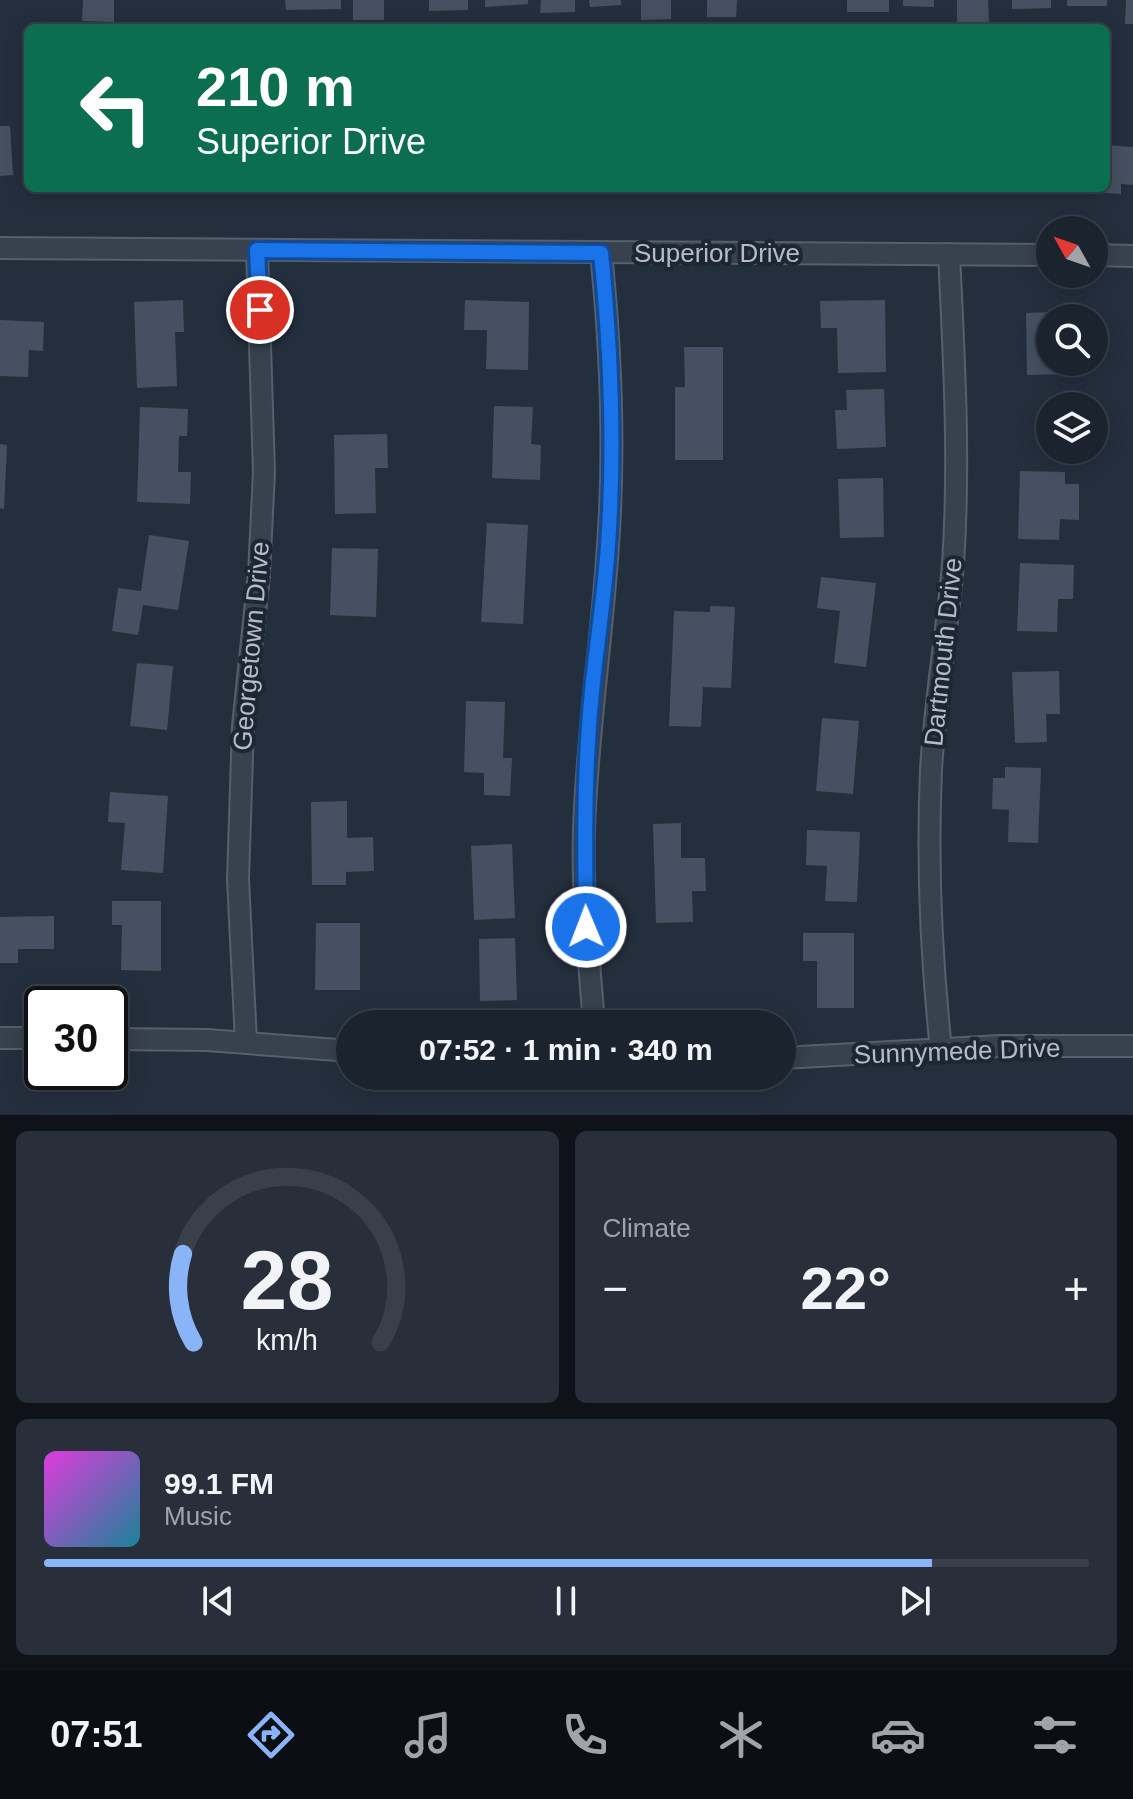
<!DOCTYPE html>
<html lang="en">
<head>
<meta charset="utf-8">
<style>
  body { margin:0; font-family:Helvetica,sans-serif; background:#282f3a; color:#f1f3f6; height:100vh; display:flex; flex-direction:column; font-size:30px; white-space:nowrap }
  * { box-sizing:border-box; margin:0 }
  p { font-size:26px; color:#a0a4aa }
  .icon { flex:none; width:44px; height:44px; fill:none; stroke:currentColor; stroke-width:2; stroke-linecap:round; stroke-linejoin:round }
  .map { position:relative; height:1115px; overflow:hidden }
  .panel { display:flex; flex-direction:column; gap:16px; padding:16px; background:#0f1319; flex:1 }
  .panel>* { flex:none }
  .top-card { position:absolute; left:24px; top:24px; width:1086px; height:168px; border-radius:12px; box-shadow:0 4px 20px #0003,0 0 0 2px #39404a; background:#0b6e4f; color:#fff; overflow:hidden }
  .needle { width:52px; rotate:310deg }
  .buttons { position:absolute; left:1036px; top:216px; display:grid; gap:16px }
  .buttons a { display:grid; place-items:center; width:72px; height:72px; border-radius:50%; background:#1b232e; box-shadow:0 4px 20px #0003,0 0 0 2px #39404a; font-size:40px }
  .speed { position:absolute; left:24px; top:986px; display:flex; gap:16px; font-size:40px; font-weight:700; text-align:center }
  .speed>* { display:grid; place-content:center; width:104px; height:104px; border-radius:50%; background:#1b232e; box-shadow:0 4px 20px #0003,0 0 0 2px #39404a; line-height:1 }
  .speed .limit { border:4px solid #111; border-radius:12px; background:#fff; color:#111 }
  .pin { position:absolute; display:grid; place-items:center; width:68px; height:68px; color:#fff; margin:-34px; border:4px solid #fff; border-radius:50%; box-shadow:0 2px 8px #0007 }
  .me { position:absolute; width:88px; margin:-44px; rotate:359deg; stroke-linejoin:round; filter:drop-shadow(0 0 6px #0008) }
  .turn { display:flex; align-items:center; gap:28px; height:168px; padding:0 40px; font-size:36px }
  .turn .icon { width:104px; height:104px; stroke-width:2.5 }
  .turn b { display:block; font-size:56px; line-height:68px }
  .big { font-size:60px; font-weight:700; line-height:1.1 }
  .panel .tile { flex:1; display:flex; flex-direction:column; justify-content:center; gap:12px; min-width:0; padding:0 28px; border-radius:12px; background:#282f3a }
  .panel .dial { align-items:center; gap:0 }
  .dial svg { height:208px; overflow:visible; fill:none; stroke:#39404a; stroke-width:7; stroke-linecap:round; text-anchor:middle }
  .dial text { fill:#f1f3f6; stroke:none }
  .song { display:flex; align-items:center; gap:24px }
  .cover { width:96px; height:96px; border-radius:12px; background:linear-gradient(135deg,hsl(300 70% 55%),hsl(190 70% 35%)) }
  .played { height:8px; border-radius:4px; background:linear-gradient(90deg,#8ab4f8 85%,#39404a 85%) }
  .keys { display:flex; justify-content:space-around; direction:ltr }
  .heat { display:flex; justify-content:space-between; align-items:center; font-size:44px; direction:ltr }
  .panel .tiles { flex:1; display:grid; gap:16px; grid-template-columns:1fr 1fr }
  .tile:last-child { grid-column:span 2 }
  .trip { position:absolute; left:336px; top:1010px; width:460px; height:80px; border-radius:40px; background:#1b232e; box-shadow:0 4px 20px #0003,0 0 0 2px #39404a; font-weight:700; line-height:80px; text-align:center }
  .tab-bar { display:flex; height:128px; justify-content:space-around; align-items:center; background:#0b0e12; color:#a0a4aa }
  .tab-bar .icon { width:56px; height:56px }
  .tab-bar .active { color:#8ab4f8 }
  .tab-bar b { font-size:36px; color:#f1f3f6 }
  .map>svg:first-child { display:block }
  .building { fill:#455162 }
  .lines { fill:none; stroke-linecap:round; stroke-linejoin:round }
  .street-casing { stroke:#565f6c; stroke-width:24 }
  .street { stroke:#38414e; stroke-width:20 }
  .route-casing { stroke:#114b97; stroke-width:20 }
  .route { stroke:#1a73e8; stroke-width:14 }
  .labels { text-anchor:middle; dominant-baseline:central; stroke-width:8; stroke-linejoin:round; paint-order:stroke }
  .street-label { font-size:26px; fill:#b4bcc9; stroke:#1d2633 }
</style>
</head>
<body>
<div class="map">
<svg width="1133" height="1115" viewBox="0 0 1133 1115">
  <rect width="100%" height="100%" fill="#242f3e"/>
  <g class="building">
    <polygon points="83,0 114,0 114,22 82,21"/>
    <polygon points="285,0 341,0 341,9 286,10"/>
    <rect x="353" y="0" width="31" height="20"/>
    <polygon points="429,0 468,0 468,10 429,11"/>
    <polygon points="485,0 528,0 528,4 485,7"/>
    <polygon points="541,0 575,0 575,12 540,13"/>
    <polygon points="589,0 621,0 621,5 590,7"/>
    <polygon points="641,0 671,0 671,19 641,20"/>
    <polygon points="707,0 737,0 736,17 707,17"/>
    <rect x="847" y="0" width="42" height="12"/>
    <polygon points="903,0 934,0 934,7 903,6"/>
    <polygon points="957,0 988,0 989,23 957,24"/>
    <polygon points="1012,0 1051,0 1051,8 1012,9"/>
    <rect x="1067" y="0" width="40" height="6"/>
    <polygon points="1126,0 1133,0 1133,24 1125,24"/>
    <polygon points="0,126 10,126 13,175 0,176"/>
    <polygon points="1106,145 1133,147 1133,185 1121,184 1121,194 1094,192 1095,188 1106,188"/>
    <polygon points="183,300 184,332 175,332 177,386 137,388 134,302"/>
    <polygon points="465,300 529,302 528,370 486,369 487,330 464,330"/>
    <polygon points="885,300 886,372 838,373 837,328 821,328 820,301"/>
    <polygon points="1078,311 1078,318 1050,318 1050,362 1066,362 1066,374 1027,375 1026,313"/>
    <polygon points="0,320 44,322 43,351 29,350 28,377 0,376"/>
    <polygon points="684,347 723,347 723,460 675,460 675,387 685,387"/>
    <polygon points="884,389 886,447 837,449 835,410 847,410 846,390"/>
    <polygon points="494,406 533,407 531,444 541,445 540,480 492,478"/>
    <polygon points="140,407 188,409 187,436 179,436 178,472 191,472 190,504 137,502"/>
    <polygon points="387,434 388,468 375,468 376,513 335,514 334,435"/>
    <polygon points="0,444 7,445 4,509 0,508"/>
    <polygon points="1020,471 1065,472 1065,484 1079,484 1079,520 1060,519 1059,540 1018,539"/>
    <polygon points="883,478 884,537 840,538 838,479"/>
    <polygon points="487,523 528,525 523,624 481,622"/>
    <polygon points="149,535 189,541 178,610 143,605 138,635 112,631 118,588 141,591"/>
    <polygon points="332,548 378,549 376,617 330,615"/>
    <polygon points="1020,563 1074,565 1073,599 1058,599 1057,632 1017,631"/>
    <polygon points="821,577 876,583 866,667 834,663 840,611 817,608"/>
    <polygon points="710,606 735,607 731,688 703,687 701,727 669,726 674,611 710,612"/>
    <polygon points="137,663 173,666 167,730 130,726"/>
    <polygon points="1059,671 1060,714 1046,714 1047,742 1015,743 1012,672"/>
    <polygon points="466,701 505,702 503,758 512,758 510,796 484,795 484,773 464,772"/>
    <polygon points="822,718 859,721 853,794 816,791"/>
    <polygon points="1005,767 1041,768 1038,843 1008,842 1009,810 992,809 993,778 1005,778"/>
    <polygon points="110,792 168,796 163,873 121,870 125,823 108,822"/>
    <polygon points="347,801 347,838 373,837 374,871 346,872 346,885 312,885 311,802"/>
    <polygon points="681,823 681,858 705,858 706,891 692,891 693,922 656,923 653,824"/>
    <polygon points="807,830 860,832 857,902 825,901 827,866 806,865"/>
    <polygon points="512,844 515,918 474,920 471,846"/>
    <polygon points="112,901 161,901 161,971 121,970 122,925 112,925"/>
    <polygon points="54,916 54,949 18,949 18,963 0,963 0,917"/>
    <polygon points="316,923 360,923 360,990 315,990"/>
    <polygon points="803,933 854,933 854,1008 817,1008 817,961 803,961"/>
    <polygon points="515,938 517,1000 480,1001 479,939"/>
  </g>
  <g class="lines">
    <defs>
      <g id="street">
        <polyline points="0,248 1050,255"/>
        <polyline points="1094,255 1133,256"/>
        <path d="M594,1024C589,959 582,895 584,830C587,734 602,640 608,545C615,448 611,350 601,253"/>
        <polyline points="0,1038 42,1038"/>
        <polyline points="110,1039 207,1040 350,1051"/>
        <polyline points="246,1042 238,879 243,726 259,574 264,472 257,250"/>
        <path d="M941,1049C931,956 927,863 931,770C935,701 947,633 953,564C960,460 954,358 949,254"/>
        <polyline points="782,1058 1000,1046 1133,1046"/>
      </g>
    </defs>
    <use href="#street" class="street-casing"/>
    <use href="#street" class="street"/>
  </g>
  <g class="lines">
    <defs>
      <path id="route" d="M260,310L257,250L601,253C611,350 615,447 608,545C604,605 593,665 589,726C584,793 585,860 586,927"/>
    </defs>
    <use href="#route" class="route-casing"/>
    <use href="#route" class="route"/>
  </g>
  <g class="labels">
    <g class="street-label">
      <text x="717" y="253">Superior Drive</text>
      <text transform="translate(251 646) rotate(-85)">Georgetown Drive</text>
      <text transform="translate(943 652) rotate(-84)">Dartmouth Drive</text>
      <text transform="translate(957 1051) rotate(-2)">Sunnymede Drive</text>
    </g>
  </g>
</svg>
<div class="buttons">
<a><svg class="needle" viewBox="-14 -14 28 28"><path d="M0-13l5 13h-10z" fill="#e53935"/><path d="M0 13l5-13h-10z" fill="#a0a4aa"/></svg></a>
<a><svg class="icon" aria-label="search" viewBox="0 0 24 24"><circle cx="10" cy="10" r="6"/><path d="M15 15l6 6"/></svg></a>
<a><svg class="icon" aria-label="layers" viewBox="0 0 24 24"><path d="M12 4l9 5-9 5-9-5zM3 14l9 5 9-5"/></svg></a>
</div>
<div class="speed"><div class="limit">30</div></div>
<div class="pin" style="left:260px;top:310px;background:#d93025"><svg class="icon" aria-label="arrive" viewBox="0 0 24 24"><path d="M6 21V4h12l-3 4 3 4H6"/></svg></div>
<svg class="me" style="left:586px;top:927px" viewBox="-20 -20 40 40"><circle r="17" fill="#1a73e8" stroke="#fff" stroke-width="3"/><path d="M0-11L8 9 0 5-8 9z" fill="#fff"/></svg>
<div class="trip">07:52 · 1 min · 340 m</div>
<div class="top-card">
<div class="turn"><svg class="icon" aria-label="left" viewBox="0 0 24 24"><path d="M17 20v-9H6M10 6l-5 5 5 5"/></svg><div><b>210 m</b>Superior Drive</div></div>
</div>
</div>
<section class="panel">
<div class="tiles">
<div class="tile dial"><svg viewBox="0 0 100 80">
<path d="M14 69A42 42 0 1 1 86 69"/>
<path d="M14 69A42 42 0 0 1 10 35" stroke="#8ab4f8"/>
<text x="50" y="56" font-size="32" font-weight="700">28</text>
<text x="50" y="72" font-size="11">km/h</text>
</svg></div>
<div class="tile"><p>Climate</p>
<div class="heat"><a>−</a><b class="big">22°</b><a>+</a></div>
</div>
<div class="tile">
<div class="song"><i class="cover"></i><div><b>99.1 FM</b><p>Music</p></div></div>
<div class="played"></div>
<div class="keys"><svg class="icon" aria-label="previous" viewBox="0 0 24 24"><path d="M18 5L8 12l10 7zM5 5v14"/></svg><svg class="icon" aria-label="pause" viewBox="0 0 24 24"><path d="M8 5v14M16 5v14"/></svg><svg class="icon" aria-label="next" viewBox="0 0 24 24"><path d="M6 5l10 7-10 7zM19 5v14"/></svg></div>
</div>
</div>
</section>
<nav class="tab-bar">
<b>07:51</b>
<svg class="icon active" aria-label="directions" viewBox="0 0 24 24"><path d="M12 3l9 9-9 9-9-9zM9 14v-3h6M13 9l2 2-2 2"/></svg>
<svg class="icon" aria-label="music" viewBox="0 0 24 24"><path d="M9 18V5l10-2v13"/><circle cx="6" cy="18" r="3"/><circle cx="16" cy="16" r="3"/></svg>
<svg class="icon" aria-label="phone" viewBox="0 0 24 24"><path d="M5 4h4l2 5-3 2q2 4 5 5l2-3 5 2v4C11 20 4 13 5 4z"/></svg>
<svg class="icon" aria-label="climate" viewBox="0 0 24 24"><path d="M12 3v18M4 7l16 10M4 17L20 7"/></svg>
<svg class="icon" aria-label="car" viewBox="0 0 24 24"><path d="M5 17H2v-5l4-1 3-4h7l3 4 3 1v5h-3M9 17h6M6 11h13"/><circle cx="7" cy="17" r="2"/><circle cx="17" cy="17" r="2"/></svg>
<svg class="icon" aria-label="filters" viewBox="0 0 24 24"><path d="M4 7h16M4 17h16"/><circle cx="9" cy="7" r="2"/><circle cx="15" cy="17" r="2"/></svg>
</nav>
</body>
</html>
